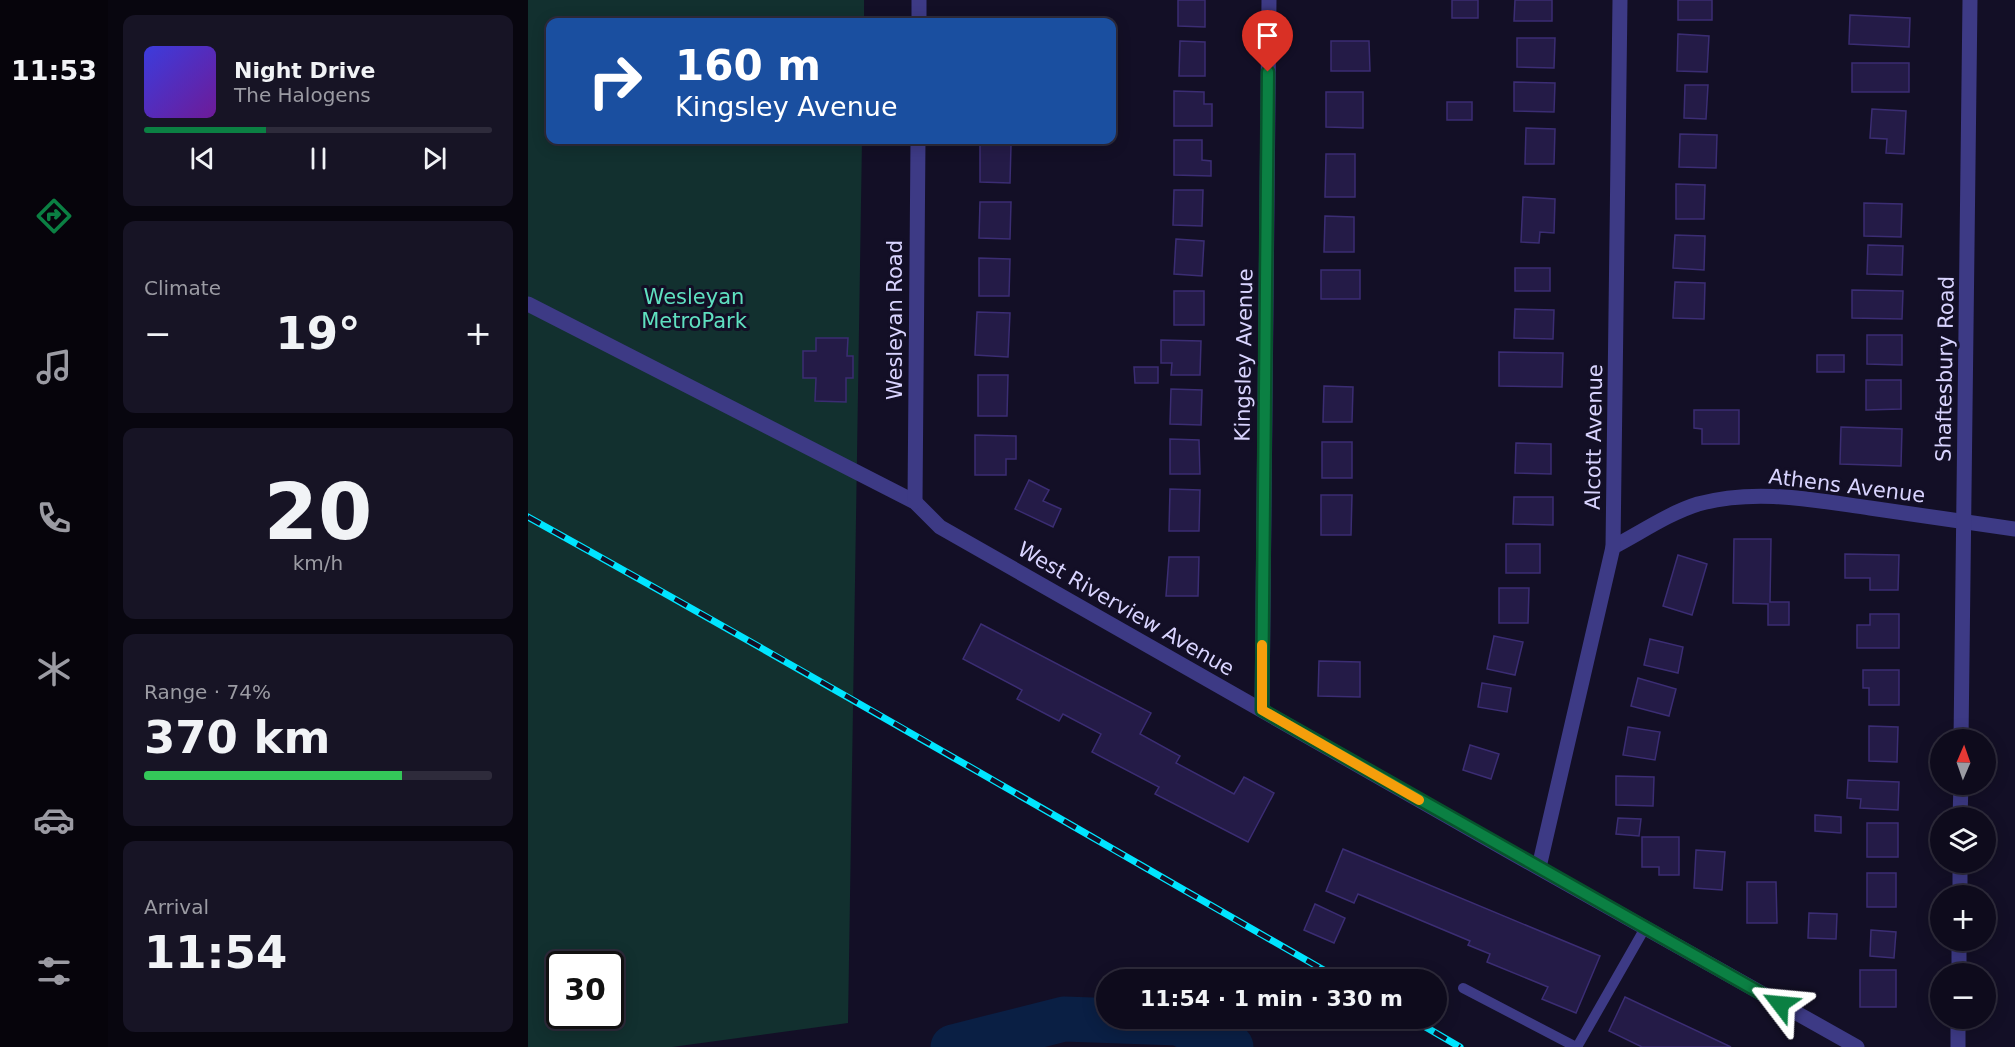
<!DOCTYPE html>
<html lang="en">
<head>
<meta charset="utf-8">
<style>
  body { margin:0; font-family:"DejaVu Sans",sans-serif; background:#171425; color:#f1f3f6; height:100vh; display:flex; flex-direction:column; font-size:22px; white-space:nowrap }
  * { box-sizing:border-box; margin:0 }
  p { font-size:20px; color:#9b9ba3 }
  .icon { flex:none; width:33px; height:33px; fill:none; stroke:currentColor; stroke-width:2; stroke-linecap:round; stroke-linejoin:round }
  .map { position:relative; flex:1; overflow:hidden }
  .details { display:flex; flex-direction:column; gap:15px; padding:15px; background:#08060f; width:420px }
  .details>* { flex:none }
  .hud { position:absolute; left:18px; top:18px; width:570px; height:126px; border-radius:12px; box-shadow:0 3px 15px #0003,0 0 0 2px #2e2b3b; background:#1a4fa0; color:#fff; overflow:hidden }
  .needle { width:39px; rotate:2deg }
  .buttons { position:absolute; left:1402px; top:729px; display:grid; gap:12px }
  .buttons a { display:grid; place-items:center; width:66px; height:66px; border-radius:50%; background:#0e0b1c; box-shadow:0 3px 15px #0003,0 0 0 2px #2e2b3b; font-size:30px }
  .speed { position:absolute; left:18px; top:951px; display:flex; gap:12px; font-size:30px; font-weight:700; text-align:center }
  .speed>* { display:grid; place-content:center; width:78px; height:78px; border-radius:50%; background:#0e0b1c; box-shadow:0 3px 15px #0003,0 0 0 2px #2e2b3b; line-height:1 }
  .speed .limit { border:3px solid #111; border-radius:9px; background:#fff; color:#111 }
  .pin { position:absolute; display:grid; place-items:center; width:51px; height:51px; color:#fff; margin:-62px -26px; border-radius:50% 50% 50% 0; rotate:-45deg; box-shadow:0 0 6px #0007 }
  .pin .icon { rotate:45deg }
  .me { position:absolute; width:66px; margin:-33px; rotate:299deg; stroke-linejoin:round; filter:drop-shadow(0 0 4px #0008) }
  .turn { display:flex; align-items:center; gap:21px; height:126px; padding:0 30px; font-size:27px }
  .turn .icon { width:78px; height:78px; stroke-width:2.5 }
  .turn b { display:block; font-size:42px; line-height:51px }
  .big { font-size:45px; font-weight:700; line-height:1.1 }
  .details .card { flex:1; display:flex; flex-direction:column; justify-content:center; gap:9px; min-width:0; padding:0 21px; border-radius:12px; background:#171425 }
  .details .dial { align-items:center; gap:0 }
  .dial b { font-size:78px; line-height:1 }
  .song { display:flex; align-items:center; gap:18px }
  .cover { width:72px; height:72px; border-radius:9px; background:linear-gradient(135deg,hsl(240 70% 55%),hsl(280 70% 35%)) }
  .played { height:6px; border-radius:3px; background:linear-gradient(90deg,#0b8043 35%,#2e2b3b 35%) }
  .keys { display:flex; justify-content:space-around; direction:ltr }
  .heat { display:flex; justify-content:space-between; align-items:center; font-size:33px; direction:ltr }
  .charge { height:9px; border-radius:4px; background:linear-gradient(90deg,#34c759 74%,#2e2b3b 0) }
  .trip { position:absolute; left:568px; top:969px; width:351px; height:60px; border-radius:30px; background:#0e0b1c; box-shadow:0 3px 15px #0003,0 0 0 2px #2e2b3b; font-weight:700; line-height:60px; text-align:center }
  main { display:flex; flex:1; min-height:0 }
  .tab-bar { display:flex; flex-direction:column; width:108px; justify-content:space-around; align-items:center; background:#06040b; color:#9b9ba3 }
  .tab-bar .icon { width:42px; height:42px }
  .tab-bar .active { color:#0b8043 }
  .tab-bar b { font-size:27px; color:#f1f3f6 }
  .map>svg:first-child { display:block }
  .green { fill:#12302f; fill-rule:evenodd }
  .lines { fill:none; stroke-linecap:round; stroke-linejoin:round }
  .river { stroke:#0a1f44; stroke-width:45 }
  .building { fill:#241b47; stroke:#3b2d73; stroke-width:1.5 }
  .lane { stroke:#3d3a85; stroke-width:10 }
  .street { stroke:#3d3a85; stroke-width:15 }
  .rail-casing { stroke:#00e5ff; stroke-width:7 }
  .rail { stroke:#130f26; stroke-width:4.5; stroke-dasharray:14; stroke-linecap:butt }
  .route-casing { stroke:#07532c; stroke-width:15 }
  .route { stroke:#0b8043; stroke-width:10 }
  .slow { stroke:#f59e0b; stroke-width:10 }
  .labels { text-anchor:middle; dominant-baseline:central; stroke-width:6; stroke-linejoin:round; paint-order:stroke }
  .park-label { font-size:21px; fill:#5fe0c0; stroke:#130f26 }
  .street-label { font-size:21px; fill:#d9d4ff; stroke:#130f26 }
</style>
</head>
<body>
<main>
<nav class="tab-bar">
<b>11:53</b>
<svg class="icon active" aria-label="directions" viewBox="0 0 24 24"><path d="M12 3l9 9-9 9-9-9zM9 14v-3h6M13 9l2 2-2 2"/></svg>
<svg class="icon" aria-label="music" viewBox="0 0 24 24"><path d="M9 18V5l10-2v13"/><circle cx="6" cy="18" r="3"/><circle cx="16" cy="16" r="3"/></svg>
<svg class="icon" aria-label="phone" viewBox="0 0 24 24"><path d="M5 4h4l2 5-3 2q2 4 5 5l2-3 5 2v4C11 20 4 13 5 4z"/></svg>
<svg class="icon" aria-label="climate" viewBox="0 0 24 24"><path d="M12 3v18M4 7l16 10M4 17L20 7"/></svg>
<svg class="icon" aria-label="car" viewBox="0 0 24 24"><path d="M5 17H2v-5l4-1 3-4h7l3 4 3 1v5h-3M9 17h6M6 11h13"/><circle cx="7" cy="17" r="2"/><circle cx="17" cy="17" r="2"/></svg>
<svg class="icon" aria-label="filters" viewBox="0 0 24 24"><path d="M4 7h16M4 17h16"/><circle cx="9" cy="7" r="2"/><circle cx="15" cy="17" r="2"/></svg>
</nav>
<section class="details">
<div class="card">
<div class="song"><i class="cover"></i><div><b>Night Drive</b><p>The Halogens</p></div></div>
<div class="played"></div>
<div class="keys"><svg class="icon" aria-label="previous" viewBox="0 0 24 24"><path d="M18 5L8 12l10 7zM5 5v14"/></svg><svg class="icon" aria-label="pause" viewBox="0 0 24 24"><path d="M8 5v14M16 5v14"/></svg><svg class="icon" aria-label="next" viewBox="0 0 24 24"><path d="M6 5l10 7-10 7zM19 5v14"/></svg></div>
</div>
<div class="card"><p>Climate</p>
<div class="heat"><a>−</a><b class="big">19°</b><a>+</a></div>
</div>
<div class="card dial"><b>20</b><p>km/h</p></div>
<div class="card"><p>Range · 74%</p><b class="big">370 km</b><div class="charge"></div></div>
<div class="card"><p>Arrival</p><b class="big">11:54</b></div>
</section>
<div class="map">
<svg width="1487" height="1047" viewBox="0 0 1487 1047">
  <rect width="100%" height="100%" fill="#130f26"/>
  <path class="green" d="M0,0H336V22H22V140H334L320,1023L144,1047H0ZM32,964H82V1016H32Z"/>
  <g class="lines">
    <polyline class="river" points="425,1047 536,1019 650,1023 703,1047"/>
  </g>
  <g class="building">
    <polygon points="650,0 677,0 677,27 650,26"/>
    <rect x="924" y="0" width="26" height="18"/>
    <polygon points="987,0 1024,0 1024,21 986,21"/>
    <rect x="1150" y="0" width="34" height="20"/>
    <polygon points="1322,15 1382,18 1381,47 1321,44"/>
    <polygon points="1150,34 1181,36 1179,72 1149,71"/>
    <polygon points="989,38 1027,38 1026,68 989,67"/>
    <polygon points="652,41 677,42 677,76 651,76"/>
    <polygon points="803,41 841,41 842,71 803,71"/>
    <rect x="1324" y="63" width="57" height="29"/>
    <polygon points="986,82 1027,83 1026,112 986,111"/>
    <polygon points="1157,85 1180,85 1178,119 1156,118"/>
    <polygon points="646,91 676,92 676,104 684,104 684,126 646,126"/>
    <polygon points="798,92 835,92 835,128 798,127"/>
    <rect x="919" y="102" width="25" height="18"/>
    <polygon points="1344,109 1378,111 1376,154 1358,153 1359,139 1342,138"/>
    <polygon points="998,128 1027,129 1026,164 997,164"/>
    <polygon points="1152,134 1189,135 1188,168 1151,167"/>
    <polygon points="646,140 674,140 674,160 683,161 683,176 646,175"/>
    <polygon points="452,144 483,145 482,183 452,182"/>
    <polygon points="798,154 827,154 827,197 797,197"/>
    <polygon points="1148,184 1177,185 1176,219 1148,219"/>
    <polygon points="646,190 675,190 674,226 645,225"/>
    <polygon points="995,197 1027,199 1026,233 1012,232 1011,243 993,242"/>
    <polygon points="452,202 483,202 482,239 451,238"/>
    <polygon points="1336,203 1374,204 1373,237 1336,236"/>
    <polygon points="797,216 826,217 826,252 796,252"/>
    <polygon points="1147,235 1177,236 1176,270 1145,268"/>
    <polygon points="648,239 676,241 674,276 646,274"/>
    <polygon points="1340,245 1375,246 1374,275 1339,274"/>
    <polygon points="451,258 482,259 481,296 451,296"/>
    <rect x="987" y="268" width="35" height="23"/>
    <rect x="793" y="270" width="39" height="29"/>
    <polygon points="1147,282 1177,283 1176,319 1145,318"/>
    <polygon points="1324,290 1375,291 1374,319 1324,318"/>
    <rect x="646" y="291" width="30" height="34"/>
    <polygon points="987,309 1026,310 1025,339 986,338"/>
    <polygon points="449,312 482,313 480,357 447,355"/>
    <polygon points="1339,335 1374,335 1374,365 1339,364"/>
    <polygon points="288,338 320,338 319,356 325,356 325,378 318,378 318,402 287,401 288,378 275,378 275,351 288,351"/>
    <polygon points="633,340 673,341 672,375 643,375 644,363 633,363"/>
    <polygon points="971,352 1035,353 1034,387 971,386"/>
    <rect x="1289" y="355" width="27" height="17"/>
    <polygon points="606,367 630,367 630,383 607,383"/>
    <polygon points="450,375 480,375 479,416 450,416"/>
    <polygon points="1338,380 1373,380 1373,409 1338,410"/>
    <polygon points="796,386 825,387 824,422 795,422"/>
    <polygon points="643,389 674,390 673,425 642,424"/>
    <polygon points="1166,410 1211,410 1211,444 1174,444 1174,429 1166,428"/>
    <polygon points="1313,427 1374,429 1373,466 1312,464"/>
    <polygon points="447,435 488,436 488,459 478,459 478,475 447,475"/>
    <polygon points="642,439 671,440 672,474 642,474"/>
    <rect x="794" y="442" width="30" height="36"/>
    <polygon points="988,443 1023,444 1023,474 987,473"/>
    <polygon points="501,480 521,490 515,501 533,509 525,527 487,509"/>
    <polygon points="642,489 672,490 671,531 641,531"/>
    <polygon points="793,495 824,495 823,535 793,535"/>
    <polygon points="986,497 1025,497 1025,525 985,524"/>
    <polygon points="1206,539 1243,539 1242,602 1261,602 1261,625 1240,625 1240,604 1205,603"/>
    <rect x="978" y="544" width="34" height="29"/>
    <polygon points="1317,554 1371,555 1370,590 1342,590 1342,578 1317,578"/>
    <polygon points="1150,555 1179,564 1164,615 1135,606"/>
    <polygon points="641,557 671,557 670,596 638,596"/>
    <polygon points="971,588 1001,588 1000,623 971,623"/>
    <polygon points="1342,614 1371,614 1371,648 1329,648 1329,625 1342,625"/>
    <polygon points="453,624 623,713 612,734 652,756 648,763 706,794 716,777 746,793 720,842 627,794 631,787 564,752 573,734 535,714 531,721 489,699 494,690 435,659"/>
    <polygon points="966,636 995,642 987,675 959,669"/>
    <polygon points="1122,639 1155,647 1150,673 1116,665"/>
    <polygon points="791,661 832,662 832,697 790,696"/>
    <polygon points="1335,670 1371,670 1371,705 1341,705 1341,688 1335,688"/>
    <polygon points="1110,678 1148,689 1141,716 1103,706"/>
    <polygon points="954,683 983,688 979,712 950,707"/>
    <polygon points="1341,726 1370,727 1369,762 1341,761"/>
    <polygon points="1100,727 1132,732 1127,760 1095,755"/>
    <polygon points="942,745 971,754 963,779 935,770"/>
    <polygon points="1088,776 1126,777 1125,806 1088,805"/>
    <polygon points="1320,780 1371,782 1370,810 1332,808 1333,799 1319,798"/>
    <polygon points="1287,815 1313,817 1313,833 1287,831"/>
    <polygon points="1090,818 1113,819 1111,836 1088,834"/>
    <rect x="1339" y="823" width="31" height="34"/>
    <polygon points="1114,837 1151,837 1151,875 1131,875 1131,867 1114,867"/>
    <polygon points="815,849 1072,956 1048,1013 1014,999 1020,987 959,962 962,954 940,945 942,941 830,894 826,903 798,891"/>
    <polygon points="1168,850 1197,852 1194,890 1166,888"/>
    <rect x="1339" y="873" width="29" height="34"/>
    <polygon points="1219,882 1248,882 1249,923 1219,923"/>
    <polygon points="787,904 817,918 806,943 776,930"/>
    <polygon points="1281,913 1309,914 1308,939 1280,938"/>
    <polygon points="1343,930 1368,932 1366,958 1342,956"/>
    <rect x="1332" y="970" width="36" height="37"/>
    <polygon points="1097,997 1203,1047 1114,1047 1081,1031"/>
  </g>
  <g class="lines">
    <g class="lane">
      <polyline points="935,988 1048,1047"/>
      <polyline points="1049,1047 1117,928"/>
    </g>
    <g class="street">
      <polyline points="391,22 391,0"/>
      <polyline points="0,304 387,502 412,527 984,853 1329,1047"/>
      <polyline points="387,502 390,140"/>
      <path d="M1085,547C1112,533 1141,513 1170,504C1228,488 1285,500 1342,508C1390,515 1439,522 1487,529"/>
      <polyline points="734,710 741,0"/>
      <polyline points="1433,740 1442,0"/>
      <polyline points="1432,818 1433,784"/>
      <polyline points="1011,867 1085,547 1092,0"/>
      <polyline points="1432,896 1432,862"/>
      <polyline points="1431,974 1431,940"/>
      <polyline points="1430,1018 1430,1047"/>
    </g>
    <defs>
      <g id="rail">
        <path d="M0,517C273,668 542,825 813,980"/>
        <polyline points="882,1018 932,1047"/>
      </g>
    </defs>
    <use href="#rail" class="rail-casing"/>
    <use href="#rail" class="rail"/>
  </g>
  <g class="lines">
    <defs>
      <polyline id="route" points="740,72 734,710 1252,1004"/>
    </defs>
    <use href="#route" class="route-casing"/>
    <use href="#route" class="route"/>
    <polyline class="slow" points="734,645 734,710 891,800"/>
  </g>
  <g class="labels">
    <g class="park-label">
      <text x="166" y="297">Wesleyan<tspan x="166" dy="24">MetroPark</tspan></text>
    </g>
    <g class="street-label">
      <text transform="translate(367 320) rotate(-90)">Wesleyan Road</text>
      <text transform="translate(716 355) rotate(-89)">Kingsley Avenue</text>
      <text transform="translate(1417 369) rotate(-89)">Shaftesbury Road</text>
      <text transform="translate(1066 437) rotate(-89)">Alcott Avenue</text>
      <text transform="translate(1319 486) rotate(7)">Athens Avenue</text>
      <text transform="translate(598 609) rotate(30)">West Riverview Avenue</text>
    </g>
  </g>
</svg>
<div class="buttons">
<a><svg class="needle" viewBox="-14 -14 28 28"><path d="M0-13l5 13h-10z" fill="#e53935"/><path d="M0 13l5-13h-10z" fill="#9b9ba3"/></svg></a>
<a><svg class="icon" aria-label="layers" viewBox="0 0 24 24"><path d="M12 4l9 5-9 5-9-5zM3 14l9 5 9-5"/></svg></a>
<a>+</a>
<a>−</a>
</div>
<div class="speed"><div class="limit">30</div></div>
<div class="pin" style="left:740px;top:72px;background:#d93025"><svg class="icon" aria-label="arrive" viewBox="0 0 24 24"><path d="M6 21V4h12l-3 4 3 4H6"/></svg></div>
<svg class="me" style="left:1252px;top:1004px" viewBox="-20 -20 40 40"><path d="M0-17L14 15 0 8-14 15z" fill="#0b8043" stroke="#fff" stroke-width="4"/></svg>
<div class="trip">11:54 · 1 min · 330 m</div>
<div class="hud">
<div class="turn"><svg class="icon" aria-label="right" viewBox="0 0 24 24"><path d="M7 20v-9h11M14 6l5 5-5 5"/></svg><div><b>160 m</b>Kingsley Avenue</div></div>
</div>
</div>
</main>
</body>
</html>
